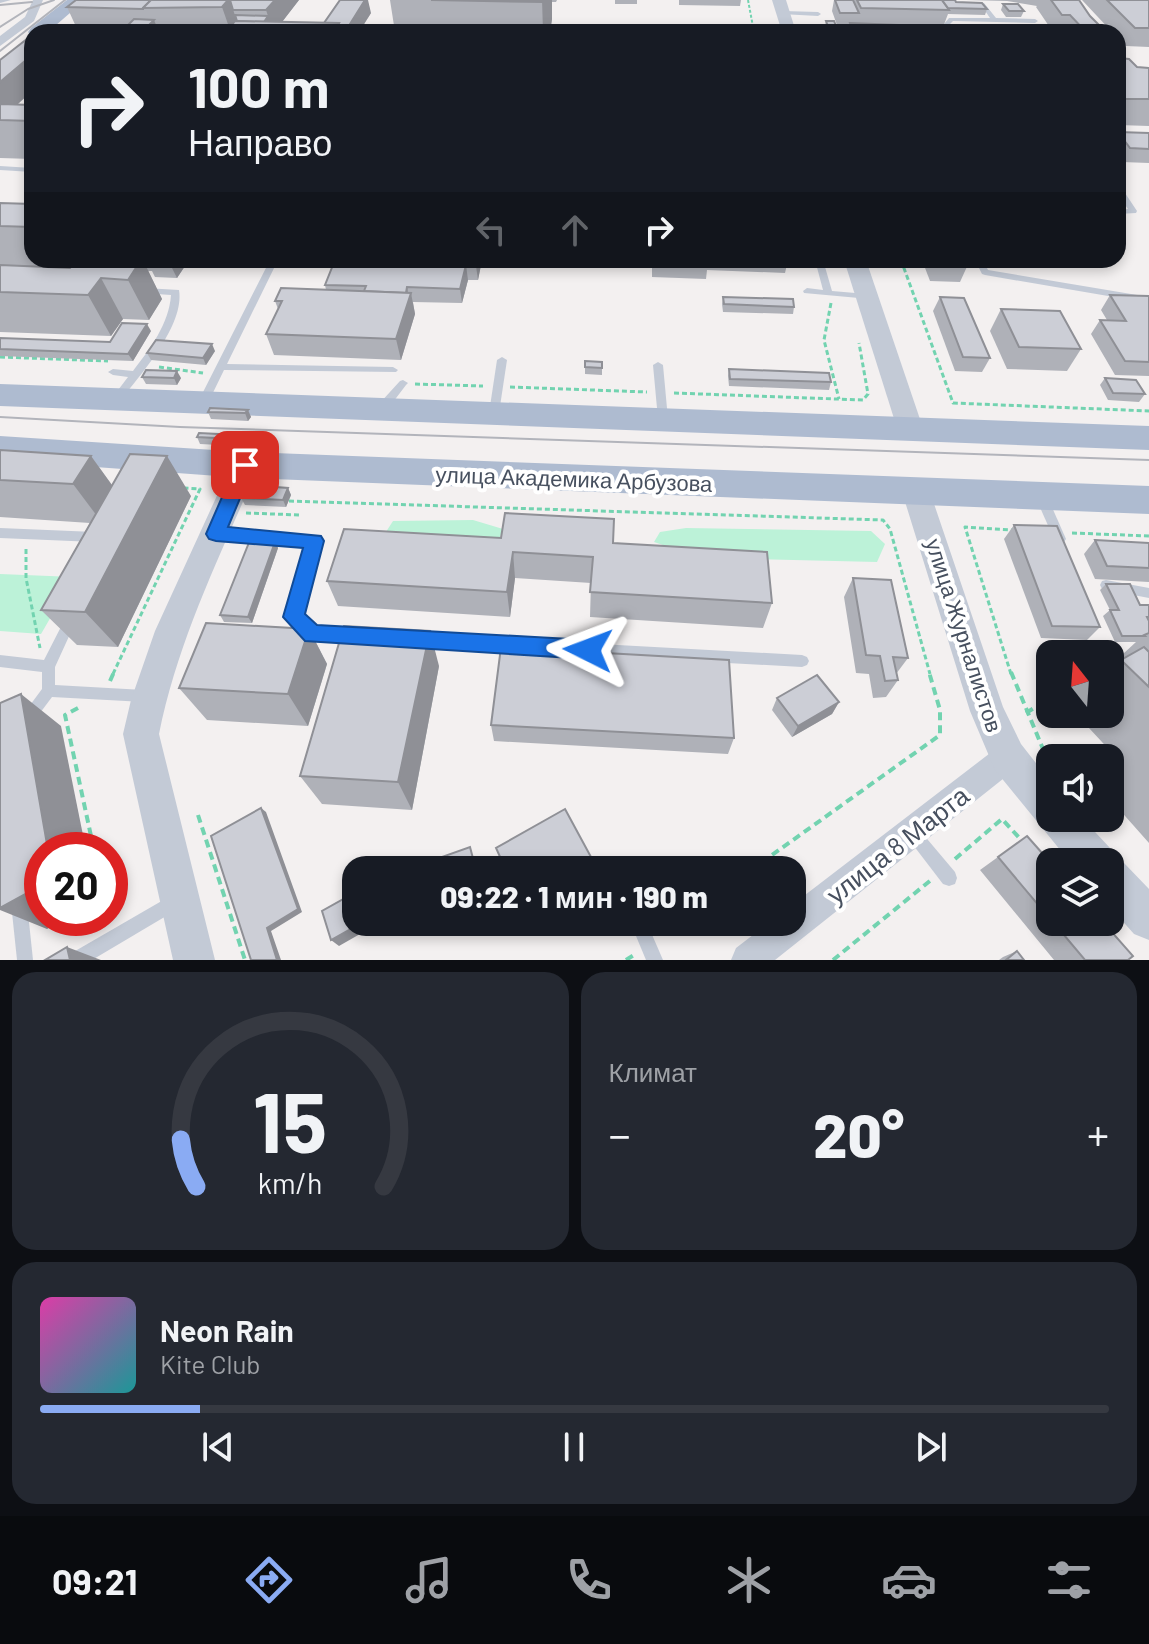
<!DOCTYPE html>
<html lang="ru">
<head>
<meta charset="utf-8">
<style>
  body { margin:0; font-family:Barlow,sans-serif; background:#242831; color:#f1f3f6; height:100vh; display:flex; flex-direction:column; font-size:30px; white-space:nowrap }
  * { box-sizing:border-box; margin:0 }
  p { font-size:26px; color:#9ea1a6 }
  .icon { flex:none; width:44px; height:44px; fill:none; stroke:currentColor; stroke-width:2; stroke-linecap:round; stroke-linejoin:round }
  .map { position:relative; height:960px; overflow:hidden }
  .sheet { display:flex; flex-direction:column; gap:12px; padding:12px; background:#0d0f14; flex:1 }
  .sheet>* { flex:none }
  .banner { position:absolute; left:24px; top:24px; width:1102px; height:244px; border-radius:24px; box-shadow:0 4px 12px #0003; background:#171b24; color:#f1f3f6; overflow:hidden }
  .needle { width:52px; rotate:343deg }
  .tools { position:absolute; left:1036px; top:640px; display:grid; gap:16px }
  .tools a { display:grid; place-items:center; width:88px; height:88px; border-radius:16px; background:#171b24; box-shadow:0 4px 12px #0003; font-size:40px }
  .speed { position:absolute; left:24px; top:832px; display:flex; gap:16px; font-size:40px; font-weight:700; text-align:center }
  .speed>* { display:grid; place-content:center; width:104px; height:104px; border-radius:50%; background:#171b24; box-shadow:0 4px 12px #0003; line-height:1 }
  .speed .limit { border:12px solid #d22; background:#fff; color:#111 }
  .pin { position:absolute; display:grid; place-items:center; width:68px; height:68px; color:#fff; margin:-34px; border-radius:16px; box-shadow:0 4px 12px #0006 }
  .me { position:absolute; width:88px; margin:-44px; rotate:273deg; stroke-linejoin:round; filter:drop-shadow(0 0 6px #0008) }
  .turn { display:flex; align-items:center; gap:28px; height:168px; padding:0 32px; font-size:36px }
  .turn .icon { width:104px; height:104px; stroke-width:2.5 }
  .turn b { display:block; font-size:56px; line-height:68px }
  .lanes { display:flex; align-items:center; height:76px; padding:0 32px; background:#0003; justify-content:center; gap:40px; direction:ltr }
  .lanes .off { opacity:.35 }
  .big { font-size:60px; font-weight:800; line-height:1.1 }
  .sheet .tile { flex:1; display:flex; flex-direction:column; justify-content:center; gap:12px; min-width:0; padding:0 28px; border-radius:24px; background:#242831 }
  .sheet .dial { align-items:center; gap:0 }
  .dial svg { height:208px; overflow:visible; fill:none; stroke:#363941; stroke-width:7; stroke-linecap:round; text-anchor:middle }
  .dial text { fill:#f1f3f6; stroke:none }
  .song { display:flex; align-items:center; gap:24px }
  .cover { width:96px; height:96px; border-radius:12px; background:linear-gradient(135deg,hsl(320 70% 55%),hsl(180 70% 35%)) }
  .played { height:8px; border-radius:4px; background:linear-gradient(90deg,#8aabf3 15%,#363941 15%) }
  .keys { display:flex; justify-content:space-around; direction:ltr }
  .heat { display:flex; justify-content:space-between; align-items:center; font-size:44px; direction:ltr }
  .sheet .tiles { flex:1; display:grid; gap:12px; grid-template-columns:1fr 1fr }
  .tile:last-child { grid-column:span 2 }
  .trip { position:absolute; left:342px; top:856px; width:464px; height:80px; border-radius:24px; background:#171b24; box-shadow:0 4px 12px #0003; font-weight:800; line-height:80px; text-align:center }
  .menu { display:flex; height:128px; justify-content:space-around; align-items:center; background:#090b0e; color:#9ea1a6 }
  .menu .icon { width:56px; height:56px }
  .menu .on { color:#8aabf3 }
  .menu b { font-size:36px; color:#f1f3f6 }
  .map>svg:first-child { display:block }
  .green { fill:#bcf2d8 }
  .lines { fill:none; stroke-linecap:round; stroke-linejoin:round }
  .path-far2 { stroke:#72d3b0; stroke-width:2; stroke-dasharray:3 2; stroke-linecap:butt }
  .path-far1 { stroke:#72d3b0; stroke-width:3; stroke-dasharray:5 3; stroke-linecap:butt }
  .path { stroke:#72d3b0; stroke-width:4; stroke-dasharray:8 5; stroke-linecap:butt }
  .service { fill:#c3cad6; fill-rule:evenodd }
  .minor { fill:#c3cad6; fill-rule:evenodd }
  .tertiary { fill:#c3cad6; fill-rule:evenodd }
  .primary { fill:#aebbd0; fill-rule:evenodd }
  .tram { stroke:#b2b4bb; stroke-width:2 }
  .wall { fill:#afb1b8 }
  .shaded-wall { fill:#8f9096 }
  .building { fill:#ccced6; stroke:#8f9096; stroke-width:2 }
  .route { fill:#1a73e8; stroke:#114b97; stroke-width:2 }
  .labels { text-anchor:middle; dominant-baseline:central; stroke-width:8; stroke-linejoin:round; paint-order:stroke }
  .street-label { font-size:22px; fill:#47505f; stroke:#fff }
  .near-street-label { font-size:26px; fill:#47505f; stroke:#fff }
</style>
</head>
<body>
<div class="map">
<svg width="1149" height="960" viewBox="0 0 1149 960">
  <rect width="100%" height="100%" fill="#f3f0f0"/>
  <g class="green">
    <polygon points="473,520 503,529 499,539 384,535 393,521"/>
    <polygon points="686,528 871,531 885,544 877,562 702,558 654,542 660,532"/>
    <polygon points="0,574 74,577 41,634 0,631"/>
  </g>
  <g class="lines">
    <polyline class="path-far2" points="748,0 754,32"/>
    <g class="path-far1">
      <polyline points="901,260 953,403 1149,411"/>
      <polyline points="831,303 824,340 839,399"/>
      <polyline points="0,357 108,361"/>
      <polyline points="159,367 203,373"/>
      <polyline points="415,384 483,386"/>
      <polyline points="510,387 647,392"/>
      <polyline points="674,393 863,400 868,394 859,343"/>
      <polyline points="289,501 883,520 890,529 930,674"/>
      <polyline points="246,513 300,515"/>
      <polyline points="1072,533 1149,536"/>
      <polyline points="26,549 26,578 40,648"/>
      <polyline points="1110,664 1118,660"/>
      <polyline points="113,674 200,489 184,488"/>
      <polyline points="1011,674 965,527 1012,530"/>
    </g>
    <g class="path">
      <polyline points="1011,672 1048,761"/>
      <polyline points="110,681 114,672"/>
      <polyline points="78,708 65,715 94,850"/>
      <polyline points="1026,713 1050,698"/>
      <polyline points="198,815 245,960"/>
      <polyline points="955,859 1002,819 1023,842"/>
      <polyline points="751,870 940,735 940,710 929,672"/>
      <polyline points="662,934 679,922"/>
      <polyline points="626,960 634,955"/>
      <polyline points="833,960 931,880"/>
    </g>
    <g class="service">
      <polygon points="0,0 11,0 0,3"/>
      <polygon points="984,3 996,18 1035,19 1038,21 1035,23 953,21 950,24 954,32 948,32 944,24 949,18 990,18 981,5"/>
      <polygon points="783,11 818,12 821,14 818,16 781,14"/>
      <polygon points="0,166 32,168 32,172 0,170"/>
      <polygon points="1118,187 1121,187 1137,211 1136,213 1118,214 1118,210 1128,209 1118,195"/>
      <polygon points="270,260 278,260 227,364 393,367 398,370 396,372 224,370 207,405 199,405 198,402"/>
      <polygon points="815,260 823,260 832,291 867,294 870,295 870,299 804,293 803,291 807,288 823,290"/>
      <polygon points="975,260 983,260 988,270 1149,297 1149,303 985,275 982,274"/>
      <path d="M145,288L179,290C185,325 141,374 121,400L117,402L112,398L128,377L113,375L108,372L113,369L133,371C150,349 169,324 171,295L142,293V289Z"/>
      <polygon points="502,357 507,360 499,413 494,417 489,413 497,360"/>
      <polygon points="658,362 663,365 668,419 663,423 658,419 653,365"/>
      <polygon points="403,380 408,383 406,385 387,410 379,410 378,407 379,404 400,381"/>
      <polygon points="1041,492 1045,493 1047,496 1066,539 1064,542 1060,544 1056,542 1054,539 1035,496 1037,493"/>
      <polygon points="0,528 95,532 99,534 101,537 99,540 95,542 0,538"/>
      <path d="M216,529L319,538L321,541L301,615L315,629L357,633L358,637L357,641L352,643L312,641C303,637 292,626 288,617L308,545L216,539L212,537L210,534L212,531Z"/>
      <polygon points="1106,580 1149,588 1149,598 1102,589 1100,585 1102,581"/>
      <polygon points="70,615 74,617 76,621 55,667 55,685 144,690 149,691 151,696 149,701 144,702 52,697 34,721 29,723 24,721 22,716 42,689 42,672 0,667 0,655 44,660 66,617"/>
      <polygon points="417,634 802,655 807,657 809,661 807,665 802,667 417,646 412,644 411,640 412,636"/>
      <polygon points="912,824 917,827 955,872 957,878 955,884 949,886 943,884 907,837 904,832 907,827"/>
      <polygon points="19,895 25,897 27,903 33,960 17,960 11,903 13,897"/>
      <polygon points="172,895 178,897 180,903 178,909 92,960 68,960 70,954"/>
      <polygon points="644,928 650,930 663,960 646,960 636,936 638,930"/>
    </g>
    <g class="minor">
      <polygon points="33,0 43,0 34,21 0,46 0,36 25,17"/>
      <polygon points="1008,743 1018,747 1022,757 1018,767 775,960 731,960 736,948 770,922 792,922 792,905 998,747"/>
    </g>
    <g class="tertiary">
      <polygon points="772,0 786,0 796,32 782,32"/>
      <polygon points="844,260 866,260 923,428 919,435 910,438 901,435 897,428"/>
      <path d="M245,455L255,458L259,465C221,554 178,639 159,734L215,960H173L123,734L131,700L155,631L231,465L235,458Z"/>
      <polygon points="916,481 926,484 930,492 1003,707 1021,744 1050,781 1050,818 1082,818 1110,848 1114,859 1124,863 1149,889 1149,940 1134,934 1110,907 1110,862 1070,862 995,770 970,711 902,492 906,484"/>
    </g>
    <g class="primary">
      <polygon points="67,0 85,0 48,32 32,32 31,36 28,32 31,28"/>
      <polygon points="0,384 1149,426 1149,450 0,406"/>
      <polygon points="0,436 245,452 1149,486 1149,514 245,478 0,460"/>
    </g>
    <g class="tram">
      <polyline points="0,5 32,2"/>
      <polyline points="0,27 28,9 54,0"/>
      <polyline points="0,51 65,0"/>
      <polyline points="0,417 180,427 1149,460"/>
    </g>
  </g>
  <g class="wall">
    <polygon points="299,0 282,22 324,23 371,13 359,32 117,32 78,31 67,7"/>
    <polygon points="390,0 557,0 556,2 552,2 552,19 550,32 395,32"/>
    <rect x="615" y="0" width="22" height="4"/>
    <polygon points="679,0 741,0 740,6 679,5"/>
    <polygon points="834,0 955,0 956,2 987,9 985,15 948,14 943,27 998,32 848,32 850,25 837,25 832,11"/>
    <polygon points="966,0 1079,0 1090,16 1106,32 1053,32 1036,7 1037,6 1007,1"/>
    <polygon points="1082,0 1149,0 1149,47 1126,46 1118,38 1118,32 1112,32"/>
    <polygon points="1003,4 1024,11 1021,17 1006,17 1001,10"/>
    <polygon points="826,21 838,32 827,32 825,27"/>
    <polygon points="1118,58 1137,67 1149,68 1149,126 1118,125"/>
    <polygon points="0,60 32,91 18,104 32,105 32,159 0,158"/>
    <polygon points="1118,132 1149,133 1149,163 1122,162 1118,156"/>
    <polygon points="0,203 32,204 32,260 189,260 177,278 155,277 152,271 148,271 162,299 149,320 123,319 111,336 0,332"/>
    <polygon points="335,260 482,260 478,280 468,280 462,303 413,302 415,314 401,360 274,355 266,334 278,309 275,301 326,290 325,285"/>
    <polygon points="573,260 788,260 785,273 707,270 706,279 652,277 652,268 573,265"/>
    <polygon points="922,260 970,260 960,282 930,281"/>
    <polygon points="1110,295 1149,296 1149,376 1115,375 1091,334 1100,320 1107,320 1101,310"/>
    <polygon points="723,297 794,307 793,314 723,312 722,304"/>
    <polygon points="940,297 990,358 982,372 955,371 933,311"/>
    <polygon points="1001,309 1081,349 1067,371 1007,369 990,331"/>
    <polygon points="151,331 133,361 0,356 0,338 110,342"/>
    <polygon points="215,351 206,365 151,360 147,353"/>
    <polygon points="585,361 602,362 602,375 585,374"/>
    <polygon points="729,369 831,382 829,390 729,386 728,376"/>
    <polygon points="142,377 181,378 177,385 146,384"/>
    <polygon points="1105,378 1145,394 1139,402 1108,400 1100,385"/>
    <polygon points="248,410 251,417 248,421 211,419 208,412"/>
    <polygon points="237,435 241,442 239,446 200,444 197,437"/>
    <polygon points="0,450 91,456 112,485 191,496 118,647 77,645 41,610 90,523 0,517"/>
    <polygon points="288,488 291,495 286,507 245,505 241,498"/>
    <polygon points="1014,525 1100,627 1087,640 1041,638 1004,539"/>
    <polygon points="501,538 613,543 772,603 763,628 590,617 591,583 515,578 510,617 338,606 327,581"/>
    <polygon points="1095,540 1149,543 1149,582 1095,579 1084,554"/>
    <polygon points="275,542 278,548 252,623 224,622 220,615"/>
    <polygon points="853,578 908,658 896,674 898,680 886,697 873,698 869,674 856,673 844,597"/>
    <polygon points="1106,584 1140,605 1149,605 1149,843 1110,799 1110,760 1115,756 1076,714 1110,714 1110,666 1136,642 1115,642 1103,616 1110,610 1100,590"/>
    <polygon points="309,629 327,664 308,726 207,720 179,688"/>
    <polygon points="439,666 412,810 322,804 300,776"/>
    <polygon points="777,698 839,702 832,714 792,737 772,710"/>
    <polygon points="491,725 734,738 728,754 494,741"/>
    <polygon points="1027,836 1050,862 1050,922 1103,922 1128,960 1054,960 980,870"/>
    <polygon points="496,848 598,870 504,870"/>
    <polygon points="1017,951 1024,960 999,960 1003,957"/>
  </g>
  <g class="shaded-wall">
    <polygon points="228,0 230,0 240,31 230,30 222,7"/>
    <polygon points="275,0 299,0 275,31 260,26 268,16 266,10"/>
    <polygon points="365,0 368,0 371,13 359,32 345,32"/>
    <polygon points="542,0 552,0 552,19 550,32 543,32"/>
    <polygon points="154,20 159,32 142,32"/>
    <polygon points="339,23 340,32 333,32"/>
    <polygon points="32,55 32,91 0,120 0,82"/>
    <polygon points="141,260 143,260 162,299 149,320 128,280"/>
    <polygon points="168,260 189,260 177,278"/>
    <polygon points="477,260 482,260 478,280 476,266"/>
    <polygon points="466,265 468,280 462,303 460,289"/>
    <polygon points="101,278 123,319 111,336 88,295"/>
    <polygon points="407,287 409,298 411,293 415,314 401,360 396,339 403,300"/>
    <polygon points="147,324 151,331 133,361 128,354"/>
    <polygon points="212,344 215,351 206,365 203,358"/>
    <polygon points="177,371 181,378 177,385 174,378"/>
    <polygon points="248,410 251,417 248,421 245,413"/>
    <polygon points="237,435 241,442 239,446 235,439"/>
    <polygon points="91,456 119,495 103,524 73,484"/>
    <polygon points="167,456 191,496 118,647 85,612"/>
    <polygon points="288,488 291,495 286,507 283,500"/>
    <polygon points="275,542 278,548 252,623 248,617"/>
    <polygon points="513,552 515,578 510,617 507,592"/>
    <polygon points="309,629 327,664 308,726 288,694"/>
    <polygon points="430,631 439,666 412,810 398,782"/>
    <polygon points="21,694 61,726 86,850 48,850"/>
    <polygon points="839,702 832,714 792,737 798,726"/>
    <polygon points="261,808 266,812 302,912 271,931 281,960 277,960 267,928"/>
    <polygon points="42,885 42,918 66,918 47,929 0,910 0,908"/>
    <polygon points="363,922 381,922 339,946 331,940"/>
    <polygon points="529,922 543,922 531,929"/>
    <polygon points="67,947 101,960 70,960"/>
  </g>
  <g class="building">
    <polygon points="76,0 151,0 143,8 143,9 67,7"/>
    <polygon points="151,0 228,0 222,7 143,8"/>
    <polygon points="230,0 275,0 266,10 233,10"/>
    <polygon points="340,0 365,0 345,32 340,32 339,23 324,23"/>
    <polygon points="431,0 542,0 542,2"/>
    <polygon points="835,0 853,0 859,13 840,13"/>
    <polygon points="857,0 942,0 949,10 861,8"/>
    <polygon points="942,0 955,0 956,2 982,3 987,9 948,8"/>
    <polygon points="1051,0 1079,0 1090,16 1106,32 1086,32 1070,15 1062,15"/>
    <polygon points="1107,0 1149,0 1149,28 1135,28"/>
    <polygon points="1003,4 1018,4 1024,11 1009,11"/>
    <polygon points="235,15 268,16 264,22 237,21"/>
    <polygon points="134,19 154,20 142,32 121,32"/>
    <polygon points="235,21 339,23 333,32 228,30"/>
    <polygon points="826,21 834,21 838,31 830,32"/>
    <polygon points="850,23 996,29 998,32 853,32"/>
    <polygon points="32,35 32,55 0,82 0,60"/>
    <polygon points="1118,58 1129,59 1137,67 1149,68 1149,99 1118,99"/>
    <polygon points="0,104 32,105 32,121 0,120"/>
    <polygon points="1118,132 1149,133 1149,149 1130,148"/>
    <polygon points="0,203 32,204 32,227 0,226"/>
    <polygon points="77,260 141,260 128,280 101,278 88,295 0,292 0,265 70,268"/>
    <polygon points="335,260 477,260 476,266 466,265 460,289 407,287 406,293 364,291 366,286 325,285"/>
    <polygon points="281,288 411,293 396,339 266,334 282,301 275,301"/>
    <polygon points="1110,295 1149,296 1149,362 1125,361 1100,320 1126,321"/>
    <polygon points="723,297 793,299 794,307 724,304"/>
    <polygon points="940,297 964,298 990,358 963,357"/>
    <polygon points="1001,309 1060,311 1081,349 1019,347"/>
    <polygon points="122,323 147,324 128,354 0,349 0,338 110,342"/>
    <polygon points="156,340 212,344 203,358 147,353"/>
    <polygon points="585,361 602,362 602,368 585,367"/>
    <polygon points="729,369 829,373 831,382 730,379"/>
    <polygon points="146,370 177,371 174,378 142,377"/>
    <polygon points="1105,378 1136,380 1145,394 1113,393"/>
    <polygon points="210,408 248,410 245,413 208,412"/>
    <polygon points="199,433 237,435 235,439 197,437"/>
    <polygon points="0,450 91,456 73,484 0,480"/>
    <polygon points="130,454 167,456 85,612 41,610"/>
    <polygon points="247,485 288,488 283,500 241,498"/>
    <polygon points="505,513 614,519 613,543 767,552 772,603 590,592 593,557 513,552 507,592 327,581 344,529 501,538"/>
    <polygon points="1014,525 1057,526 1100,627 1052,626"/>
    <polygon points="250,540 275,542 248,617 220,615"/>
    <polygon points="1095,540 1149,543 1149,568 1107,566"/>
    <polygon points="853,578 891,580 908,658 893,657 898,680 885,681 880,656 866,655"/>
    <polygon points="1106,584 1130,584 1140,605 1149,605 1149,617 1147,617 1149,621 1149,633 1144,635 1145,636 1122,636 1110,610 1119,610"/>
    <polygon points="206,623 309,629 288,694 179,688"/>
    <polygon points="344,626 430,631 398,782 300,776"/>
    <polygon points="501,647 729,660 734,738 491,725"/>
    <polygon points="1144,647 1149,652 1149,687 1121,660"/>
    <polygon points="817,675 839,702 798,726 777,698"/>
    <polygon points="21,694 48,850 42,850 42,885 0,908 0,703"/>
    <polygon points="261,808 298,909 267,928 277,960 251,960 211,836"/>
    <polygon points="565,809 598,870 506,870 496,848"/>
    <polygon points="1027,836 1050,862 1050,919 998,857"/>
    <polygon points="470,847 476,870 424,870 422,864"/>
    <polygon points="356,892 356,922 363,922 331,940 322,911"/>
    <polygon points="1053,922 1103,922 1133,956 1128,960 1085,960"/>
    <polygon points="67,947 70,960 45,960"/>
    <polygon points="1017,951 1024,960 1006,960"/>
  </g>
  <polygon class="route" points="245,459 254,465 228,527 321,536 324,541 305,614 317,625 588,640 595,643 598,650 595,656 588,659 305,641 283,617 303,548 216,541 209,539 206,534 236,465"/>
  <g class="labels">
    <g class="street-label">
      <text transform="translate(574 478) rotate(2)">улица Академика Арбузова</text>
      <text transform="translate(965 635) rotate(72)">улица Журналистов</text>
    </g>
    <g class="near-street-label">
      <text transform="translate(897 844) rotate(-38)">улица 8 Марта</text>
    </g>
  </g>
</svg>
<div class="tools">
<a><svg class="needle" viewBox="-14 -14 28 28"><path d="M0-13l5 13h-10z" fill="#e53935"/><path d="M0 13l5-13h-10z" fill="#9ea1a6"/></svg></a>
<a><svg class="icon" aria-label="sound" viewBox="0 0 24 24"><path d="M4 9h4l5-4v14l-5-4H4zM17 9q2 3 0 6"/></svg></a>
<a><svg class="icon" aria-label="layers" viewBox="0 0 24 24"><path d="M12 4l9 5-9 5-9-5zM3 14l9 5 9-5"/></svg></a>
</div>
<div class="speed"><div class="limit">20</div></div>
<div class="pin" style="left:245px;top:465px;background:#d93025"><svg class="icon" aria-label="arrive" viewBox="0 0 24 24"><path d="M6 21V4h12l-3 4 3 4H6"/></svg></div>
<svg class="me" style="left:588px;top:650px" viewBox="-20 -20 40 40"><path d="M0-17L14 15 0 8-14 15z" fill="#1a73e8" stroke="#fff" stroke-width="4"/></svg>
<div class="trip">09:22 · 1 мин · 190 m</div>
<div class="banner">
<div class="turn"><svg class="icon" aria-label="right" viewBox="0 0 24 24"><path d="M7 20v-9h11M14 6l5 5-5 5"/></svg><div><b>100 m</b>Направо</div></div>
<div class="lanes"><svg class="icon off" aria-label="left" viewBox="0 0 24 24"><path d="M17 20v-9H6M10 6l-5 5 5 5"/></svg><svg class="icon off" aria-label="ahead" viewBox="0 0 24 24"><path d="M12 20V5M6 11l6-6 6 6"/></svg><svg class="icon" aria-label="right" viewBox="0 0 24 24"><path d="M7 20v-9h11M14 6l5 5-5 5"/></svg></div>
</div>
</div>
<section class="sheet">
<div class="tiles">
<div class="tile dial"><svg viewBox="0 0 100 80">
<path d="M14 69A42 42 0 1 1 86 69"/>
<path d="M14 69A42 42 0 0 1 8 51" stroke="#8aabf3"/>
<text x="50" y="56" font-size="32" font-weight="700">15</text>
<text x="50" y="72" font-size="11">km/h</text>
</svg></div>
<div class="tile"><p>Климат</p>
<div class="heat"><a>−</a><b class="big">20°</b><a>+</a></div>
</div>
<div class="tile">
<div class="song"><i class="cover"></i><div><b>Neon Rain</b><p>Kite Club</p></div></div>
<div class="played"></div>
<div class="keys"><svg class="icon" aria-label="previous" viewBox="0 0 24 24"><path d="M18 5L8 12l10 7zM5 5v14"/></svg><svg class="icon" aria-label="pause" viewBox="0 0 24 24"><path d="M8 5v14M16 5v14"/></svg><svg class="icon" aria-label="next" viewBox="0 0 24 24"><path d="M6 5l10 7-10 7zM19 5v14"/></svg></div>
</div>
</div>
</section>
<nav class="menu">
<b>09:21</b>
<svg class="icon on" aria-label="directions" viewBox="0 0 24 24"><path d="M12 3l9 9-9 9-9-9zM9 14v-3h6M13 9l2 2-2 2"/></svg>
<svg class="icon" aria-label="music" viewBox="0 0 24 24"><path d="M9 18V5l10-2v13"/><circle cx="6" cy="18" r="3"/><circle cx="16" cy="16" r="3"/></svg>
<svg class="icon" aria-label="phone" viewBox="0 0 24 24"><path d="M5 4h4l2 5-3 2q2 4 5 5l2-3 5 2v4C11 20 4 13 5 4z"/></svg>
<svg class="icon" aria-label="climate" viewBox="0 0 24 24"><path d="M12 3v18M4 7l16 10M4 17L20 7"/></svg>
<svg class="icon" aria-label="car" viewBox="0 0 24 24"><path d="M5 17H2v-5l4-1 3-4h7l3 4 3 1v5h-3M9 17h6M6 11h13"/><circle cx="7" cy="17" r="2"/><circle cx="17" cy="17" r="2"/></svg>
<svg class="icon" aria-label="filters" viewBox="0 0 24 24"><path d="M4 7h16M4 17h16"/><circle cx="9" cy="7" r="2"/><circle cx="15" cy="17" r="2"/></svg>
</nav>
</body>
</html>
